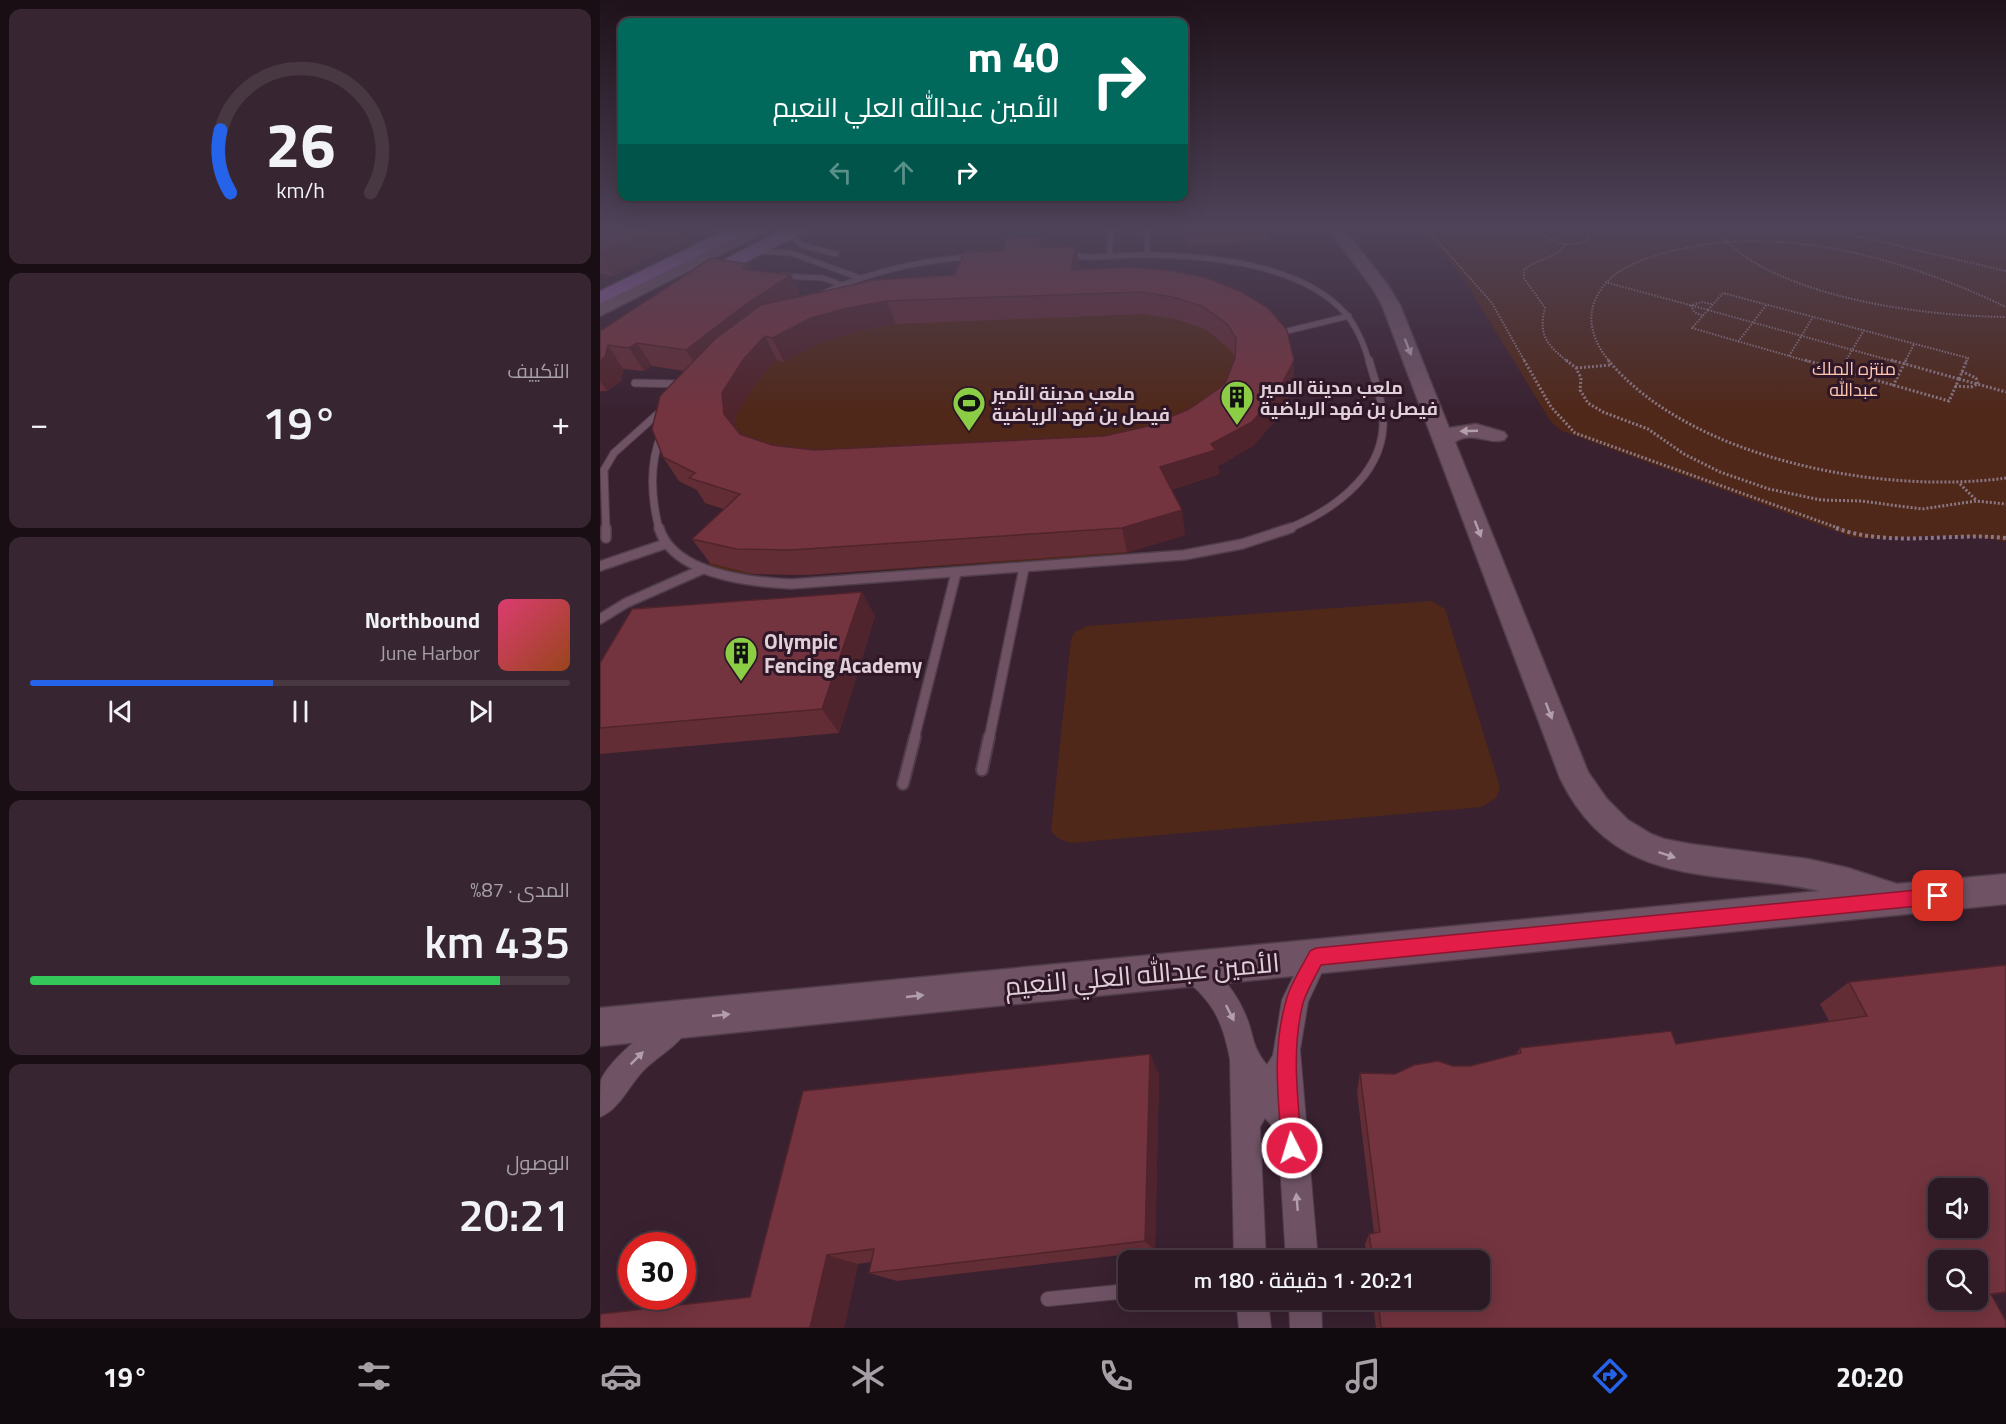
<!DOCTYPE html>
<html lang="ar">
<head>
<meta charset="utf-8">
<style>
  body { margin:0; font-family:"Titillium Web",Cairo,sans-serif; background:#372631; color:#f1f3f6; direction:rtl; height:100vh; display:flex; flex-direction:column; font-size:22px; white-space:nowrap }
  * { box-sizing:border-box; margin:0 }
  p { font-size:20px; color:#a6a0a6 }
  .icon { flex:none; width:33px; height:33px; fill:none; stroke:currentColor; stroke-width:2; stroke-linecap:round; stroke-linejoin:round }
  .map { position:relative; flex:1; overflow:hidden; direction:ltr }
  .drawer { display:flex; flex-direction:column; gap:9px; padding:9px; background:#180e14; width:600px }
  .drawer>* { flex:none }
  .top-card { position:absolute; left:18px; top:18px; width:570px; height:183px; border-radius:12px; box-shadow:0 6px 24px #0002,0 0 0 2px #473841; direction:rtl; background:#00695c; color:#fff; overflow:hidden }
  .fabs { position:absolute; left:1328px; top:1178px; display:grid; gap:12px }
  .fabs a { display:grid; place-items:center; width:60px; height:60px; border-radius:12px; background:#2b1924; box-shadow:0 6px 24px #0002,0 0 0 2px #473841; font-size:30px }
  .speed { position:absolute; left:18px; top:1232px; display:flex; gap:12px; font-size:30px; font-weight:700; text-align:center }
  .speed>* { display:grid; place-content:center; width:78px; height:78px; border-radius:50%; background:#2b1924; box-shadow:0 6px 24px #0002,0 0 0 2px #473841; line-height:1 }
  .speed .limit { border:9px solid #d22; background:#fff; color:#111 }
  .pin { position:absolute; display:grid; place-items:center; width:51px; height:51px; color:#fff; margin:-26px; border-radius:12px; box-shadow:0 3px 9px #0006 }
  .me { position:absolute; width:66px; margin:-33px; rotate:355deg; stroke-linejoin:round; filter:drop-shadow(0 0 4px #0008) }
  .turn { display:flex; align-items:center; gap:21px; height:126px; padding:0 30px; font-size:27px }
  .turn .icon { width:78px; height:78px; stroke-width:2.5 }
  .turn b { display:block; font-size:42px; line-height:51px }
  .lanes { display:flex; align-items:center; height:57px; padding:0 30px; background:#0003; justify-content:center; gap:30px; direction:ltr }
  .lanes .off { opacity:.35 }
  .big { font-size:45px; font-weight:600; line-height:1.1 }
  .drawer .card { flex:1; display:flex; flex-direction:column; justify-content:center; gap:9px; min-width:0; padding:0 21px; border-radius:12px; background:#372631 }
  .drawer .dial { align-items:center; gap:0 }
  .dial svg { height:156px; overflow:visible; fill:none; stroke:#473841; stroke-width:7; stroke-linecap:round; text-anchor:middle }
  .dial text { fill:#f1f3f6; stroke:none }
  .song { display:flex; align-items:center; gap:18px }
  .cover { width:72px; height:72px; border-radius:9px; background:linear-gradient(135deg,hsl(340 70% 55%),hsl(20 70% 35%)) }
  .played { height:6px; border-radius:3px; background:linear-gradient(90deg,#2563eb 45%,#473841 45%) }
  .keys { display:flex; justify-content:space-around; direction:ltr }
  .heat { display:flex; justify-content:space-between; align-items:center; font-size:33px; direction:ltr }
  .charge { height:9px; border-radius:4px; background:linear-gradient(90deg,#34c759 87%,#473841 0) }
  .trip { position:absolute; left:518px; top:1250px; width:372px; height:60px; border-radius:12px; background:#2b1924; box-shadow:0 6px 24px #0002,0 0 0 2px #473841; font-weight:600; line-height:60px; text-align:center; direction:rtl }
  .tabs { display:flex; height:96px; justify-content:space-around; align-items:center; background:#110a0e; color:#a6a0a6 }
  .tabs .icon { width:42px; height:42px }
  .tabs .selected { color:#2563eb }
  .tabs b { font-size:27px; color:#f1f3f6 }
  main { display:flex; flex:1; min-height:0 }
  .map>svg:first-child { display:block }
  .green { fill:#502819 }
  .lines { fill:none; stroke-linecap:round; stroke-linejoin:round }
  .lane-far4-casing { stroke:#513d4a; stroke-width:7 }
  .lane-far3-casing { stroke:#513d4a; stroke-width:9 }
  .lane-far2-casing { stroke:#513d4a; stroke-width:12 }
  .lane-far1-casing { stroke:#513d4a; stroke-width:14 }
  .lane-casing { stroke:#513d4a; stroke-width:16 }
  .street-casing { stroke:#513d4a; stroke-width:2 }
  .secondary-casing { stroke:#513d4a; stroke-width:3 }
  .primary-casing { stroke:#513d4a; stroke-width:3 }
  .path-far2 { stroke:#8c7885; stroke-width:2; stroke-dasharray:1.5 1.5; stroke-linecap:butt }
  .path-far1 { stroke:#8c7885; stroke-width:3; stroke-dasharray:2 2; stroke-linecap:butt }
  .path { stroke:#8c7885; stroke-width:4; stroke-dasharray:3 3; stroke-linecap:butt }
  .lane-far4 { stroke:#6f5365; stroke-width:5 }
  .lane-far3 { stroke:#6f5365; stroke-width:7 }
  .lane-far2 { stroke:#6f5365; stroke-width:9 }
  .lane-far1 { stroke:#6f5365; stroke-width:10 }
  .lane { stroke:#6f5365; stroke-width:14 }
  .street { fill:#6f5365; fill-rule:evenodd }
  .secondary { fill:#6f5365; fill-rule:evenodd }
  .primary { fill:#8a5e9a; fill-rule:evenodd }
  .wall { fill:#632d36; fill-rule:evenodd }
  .shaded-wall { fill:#50242c }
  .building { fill:#73343f; stroke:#50242c; stroke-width:1.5; fill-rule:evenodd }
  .oneway { fill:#b39eab }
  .route { fill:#e11d48; stroke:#92132f; stroke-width:1.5 }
  .labels { text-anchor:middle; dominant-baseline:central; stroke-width:6; stroke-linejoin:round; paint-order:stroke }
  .far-park-label { font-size:18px; fill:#ffc6b0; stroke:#2f1727 }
  .far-poi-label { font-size:18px; font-weight:bold; fill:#e0d0da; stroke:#2f1727; text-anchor:start }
  .poi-label { font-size:21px; font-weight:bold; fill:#e0d0da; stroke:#2f1727; text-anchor:start }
  .near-street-label { font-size:26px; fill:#e0d0da; stroke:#2f1727 }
</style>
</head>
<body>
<main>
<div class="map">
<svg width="1406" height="1328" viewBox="0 0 1406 1328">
  <rect width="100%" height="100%" fill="#392130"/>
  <g class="green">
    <path d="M826,227H1406V542C1356,529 1303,541 1252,537L962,431L951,422L863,278L826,233Z"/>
    <polygon points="535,289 687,353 694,384 679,416 653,446 613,468 619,474 564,492 585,535 526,553 465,558 206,575 148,574 106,566 159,515 127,510 105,503 111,497 79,481 189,331"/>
    <polygon points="832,601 845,609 900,787 896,798 882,807 470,843 458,838 451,831 471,639 475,632 487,626"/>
  </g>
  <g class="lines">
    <defs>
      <g id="lane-far4">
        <polyline points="547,227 547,255"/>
        <polyline points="195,230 194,237 201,245 236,254"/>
        <polyline points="156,251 191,253 260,278"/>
        <polyline points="509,256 512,227"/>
        <polyline points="181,276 223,278 242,285"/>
        <polyline points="679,333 749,316"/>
        <path d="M121,362C166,322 220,289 278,273C333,257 392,253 449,253C463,253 476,257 490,257C508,257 526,255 545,255C607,255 701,264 745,313C757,327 764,344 769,362"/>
      </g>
      <g id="lane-far3">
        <polyline points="35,383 84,384"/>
        <polyline points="6,529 4,470 14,453 62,410"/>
        <path d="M59,529C39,450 65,410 123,360"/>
        <path d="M687,529C730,512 780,478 783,427C784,404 775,382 769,360"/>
      </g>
      <g id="lane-far2">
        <polyline points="6,528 6,538"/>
        <path d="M59,528C73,574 150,582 191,584L584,555L642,544L691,528"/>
        <polyline points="0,566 65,544"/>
        <polyline points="0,619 26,603 103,569"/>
        <polyline points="314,739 356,573"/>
        <polyline points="389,739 424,568"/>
      </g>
      <g id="lane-far1">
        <polyline points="382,770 389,737"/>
        <polyline points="303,784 315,737"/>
      </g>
      <polyline id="lane" points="448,1299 528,1291"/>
      <g id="street">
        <polygon points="103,227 122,227 139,233 134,236"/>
        <path d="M716,945L725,948L729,957L708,1002L700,1050L718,1260H686L678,1133L665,1118L660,1127L666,1260H634L630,1059C625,1034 619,1013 601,994C593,985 584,981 579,969L583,960L592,956C620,968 641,998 650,1027C654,1043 656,1052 667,1065L673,1055L682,1000L707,948Z"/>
        <path d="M77,1011L86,1015L90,1024C82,1044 59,1055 44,1070C29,1085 20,1109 0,1117C0,1107 0,1089 1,1080C9,1060 58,1019 77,1011Z"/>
        <polygon points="636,1299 668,1299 671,1328 639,1328"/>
        <polygon points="689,1299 721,1299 722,1328 690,1328"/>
      </g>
      <g id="secondary">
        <polygon points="156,227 175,227 0,316 0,304"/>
        <path d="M727,227H742L787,284L800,305L849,428L876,424L904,432L907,436L904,440C887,445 872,430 855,442L988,772L1007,799L1028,820L1051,834L1064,839L1090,844L1208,859L1248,868L1297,884L1406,874V904L0,1046V1008L1220,891C1116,868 1016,893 960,778L782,305L773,289Z"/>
      </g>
      <g id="primary">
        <polygon points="132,227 153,227 151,230 0,304 0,291"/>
        <polygon points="188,227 209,227 207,230 102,285 90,285 87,281 90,277"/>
      </g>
    </defs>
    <use href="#lane-far4" class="lane-far4-casing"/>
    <use href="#lane-far3" class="lane-far3-casing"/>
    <use href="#lane-far2" class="lane-far2-casing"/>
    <use href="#lane-far1" class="lane-far1-casing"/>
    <use href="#lane" class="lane-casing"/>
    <use href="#street" class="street-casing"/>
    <use href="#secondary" class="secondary-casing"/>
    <use href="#primary" class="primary-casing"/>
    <g class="path-far2">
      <polyline points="831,227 833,236 892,303 925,362"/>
      <path d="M949,227L943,232L945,237C959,245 974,247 989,239L985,231L976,227"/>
      <path d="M1112,227C1119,234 1127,243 1135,249C1199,300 1327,316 1406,317"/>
      <polyline points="1218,227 1406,271"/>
      <polyline points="986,231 1005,227"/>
      <path d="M965,244C956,260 936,258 924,270V278L945,308C938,335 947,345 968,362"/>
      <polyline points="1005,282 1108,310"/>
      <polyline points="1091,305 1094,312 1103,316"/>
      <polyline points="1093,305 1101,302 1112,304"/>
      <polyline points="1108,310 1296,362"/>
      <polyline points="1108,310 1092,328 1210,362"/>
      <polyline points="1108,310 1123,293 1368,358 1366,362"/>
      <polyline points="1138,342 1167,304"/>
      <polyline points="1189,356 1213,317"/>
      <path d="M1010,362C992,341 984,315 1000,291C1014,269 1038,261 1061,254C1175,221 1302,257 1406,307"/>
      <polyline points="1245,362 1264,330"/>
      <polyline points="1305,362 1314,344"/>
    </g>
    <g class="path-far1">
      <polyline points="924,360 951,407 975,433 1241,529"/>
      <polyline points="966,360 976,368 981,378 980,390 988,403 1003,412 1048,429 1084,454 1120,472 1169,489 1221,500 1261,501 1322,509 1376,501 1406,504"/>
      <path d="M1008,360C1091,460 1283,495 1406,478"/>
      <polyline points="1205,360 1349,401 1359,379"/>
      <polyline points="1291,360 1359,379"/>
      <polyline points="976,368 1011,365"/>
      <polyline points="1240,371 1246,360"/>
      <polyline points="1359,379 1406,392"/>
      <polyline points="1359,379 1367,360"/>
      <polyline points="1293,386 1306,360"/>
      <polyline points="1355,386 1371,387 1378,384 1376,378 1361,371"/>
      <polyline points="1360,484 1376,500"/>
    </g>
    <path class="path" d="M1236,528C1292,548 1349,532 1406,538"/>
    <use href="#lane-far4" class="lane-far4"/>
    <use href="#lane-far3" class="lane-far3"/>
    <use href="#lane-far2" class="lane-far2"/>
    <use href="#lane-far1" class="lane-far1"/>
    <use href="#lane" class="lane"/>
    <use href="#street" class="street"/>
    <use href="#secondary" class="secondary"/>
    <use href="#primary" class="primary"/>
  </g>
  <g class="wall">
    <polygon points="0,227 80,227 87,241 13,276 0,273"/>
    <polygon points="584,227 669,227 669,241 586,245"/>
    <path d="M445,248L480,268V270L573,271L694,360V384L679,416L653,446L618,466L619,474L571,490L585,535L527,552L206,575L153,574L110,563L92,539L124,509L105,503L97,490L79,481L63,457L84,371L52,366L44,371L23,369L21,381L7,391H1L0,392V331L148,264L151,270L201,296L355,275L403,251ZM545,314L575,319L605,329L629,348L635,357L625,384L589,409L548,426L504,436L214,450L172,445L140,434L137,430L135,417L155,384L177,360L184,362L222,342L258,331L296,324Z"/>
    <polygon points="275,616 239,733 0,754 0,663"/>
    <polygon points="1406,965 1406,1293 1392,1295 1406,1328 776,1328 772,1299 879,1299 879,1260 767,1260 765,1244 769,1234 774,1233 757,1092 760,1073 795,1074 853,1066 870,1066 916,1054 920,1048 1076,1044 1229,1021 1220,1004 1249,982"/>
    <polygon points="559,1074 555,1251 297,1281 269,1273 271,1262 258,1264 244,1328 0,1328 150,1297"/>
  </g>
  <g class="shaded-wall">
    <polygon points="59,227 80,227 87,241 13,276 0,255 0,253"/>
    <polygon points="442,237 447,259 439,248"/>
    <polygon points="476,246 480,268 476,292 471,270"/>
    <polygon points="148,264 159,287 142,269"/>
    <polygon points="191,275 201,297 100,373 86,350 142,307"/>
    <polygon points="287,301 296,324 258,331 222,342 184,362 172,338 211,318 248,308"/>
    <polygon points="165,336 177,360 155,384 135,417 138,438 124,414 122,393 143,360"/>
    <polygon points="37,343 52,366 44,371 29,348"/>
    <polygon points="8,345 23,369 21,381 7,391 0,381 0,361"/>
    <polygon points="694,360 694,384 679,416 653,446 618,466 619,474 564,492 560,467 611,444"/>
    <polygon points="582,510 585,535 527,552 522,528"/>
    <polygon points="262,592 275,616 239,733 222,709"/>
    <polygon points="550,1054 559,1074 555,1251 545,1241"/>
    <polygon points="227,1255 258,1264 244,1328 210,1328"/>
  </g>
  <g class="building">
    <polygon points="0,227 59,227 0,253"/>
    <path d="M442,237L439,248L476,246L471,270L532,267L573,271L607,278L640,291L668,308L687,330L694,360L678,392L652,422L611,444L616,450L560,467L582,510L522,528L191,550L136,549L92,539L140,494L89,478L95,473L63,457L52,429L60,396L115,339L161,305L275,280L355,275L364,252L403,251L407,238ZM541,292L572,297L602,306L627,324L636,338L635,358L625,384L589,409L548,426L504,436L214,450L172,445L140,434L124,414L122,393L143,360L165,336L172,338L211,318L248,308L287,301Z"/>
    <polygon points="111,258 148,264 142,269 191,275 142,307 86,350 37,343 29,348 8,345 5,357 0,361 0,331"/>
    <polygon points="262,592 222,709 0,728 0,663 32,609"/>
    <path d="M1406,965V1292L1391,1294L1406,1321V1328H781L778,1299H879V1260H773L769,1234L780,1232L760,1073L795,1074L814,1065L838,1061L853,1066H870L921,1053L920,1048L1071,1031L1076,1044L1267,1016L1249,982ZM1338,1188H1377V1227H1338ZM1338,1260H1377V1299H1338Z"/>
    <polygon points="550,1054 545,1241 269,1273 274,1249 227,1255 210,1328 0,1328 0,1314 150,1297 203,1091"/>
  </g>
  <defs><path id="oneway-solid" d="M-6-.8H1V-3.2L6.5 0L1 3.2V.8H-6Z" transform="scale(1.5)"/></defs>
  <g class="oneway">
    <use href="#oneway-solid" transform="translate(808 347) rotate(69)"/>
    <use href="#oneway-solid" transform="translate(869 431) rotate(178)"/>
    <use href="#oneway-solid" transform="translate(878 529) rotate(69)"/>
    <use href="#oneway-solid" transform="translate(949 711) rotate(69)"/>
    <use href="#oneway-solid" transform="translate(1067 855) rotate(18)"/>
    <use href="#oneway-solid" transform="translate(315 996) rotate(-6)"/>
    <use href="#oneway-solid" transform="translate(630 1013) rotate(63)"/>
    <use href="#oneway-solid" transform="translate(121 1015) rotate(-6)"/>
    <use href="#oneway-solid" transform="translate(37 1058) rotate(-45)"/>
    <use href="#oneway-solid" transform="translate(697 1202) rotate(-95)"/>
  </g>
  <linearGradient id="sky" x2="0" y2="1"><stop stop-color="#1f121a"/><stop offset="0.55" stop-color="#4e4359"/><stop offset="1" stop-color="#4e4359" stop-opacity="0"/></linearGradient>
  <rect width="1406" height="413" fill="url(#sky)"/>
  <path class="route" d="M1338,888L1344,890L1347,896L1344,901L1338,904L721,965C715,977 707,990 703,1003C691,1051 698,1099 702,1148L699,1155L692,1158L685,1155L682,1148C678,1098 672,1049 686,1001C690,984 702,967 710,951L716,948Z"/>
  <defs>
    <symbol id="building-pin" viewBox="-11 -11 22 30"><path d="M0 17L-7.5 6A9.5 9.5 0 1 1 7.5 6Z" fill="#8bce46" stroke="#2f1727"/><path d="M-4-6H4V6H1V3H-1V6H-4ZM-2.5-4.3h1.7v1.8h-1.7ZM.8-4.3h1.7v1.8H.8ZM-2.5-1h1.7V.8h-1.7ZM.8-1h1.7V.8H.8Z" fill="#111"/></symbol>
    <symbol id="stadium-pin" viewBox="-11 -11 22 30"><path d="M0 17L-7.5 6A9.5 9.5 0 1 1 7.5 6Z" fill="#8bce46" stroke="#2f1727"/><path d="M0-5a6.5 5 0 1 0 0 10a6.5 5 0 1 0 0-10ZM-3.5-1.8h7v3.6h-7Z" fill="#111"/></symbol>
  </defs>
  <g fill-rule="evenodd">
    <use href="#building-pin" x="618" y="378" width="38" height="52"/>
    <use href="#stadium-pin" x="350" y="384" width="38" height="52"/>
    <use href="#building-pin" x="122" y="634" width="38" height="52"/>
  </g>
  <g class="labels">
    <g class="far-park-label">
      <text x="1254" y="368">منتزه الملك<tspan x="1254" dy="21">عبدالله</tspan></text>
    </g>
    <g class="far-poi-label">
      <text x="660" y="387">ملعب مدينة الامير<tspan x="660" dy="21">فيصل بن فهد الرياضية</tspan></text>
      <text x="392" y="393">ملعب مدينة الأمير<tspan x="392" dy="21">فيصل بن فهد الرياضية</tspan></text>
    </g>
    <g class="poi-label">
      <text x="164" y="641">Olympic<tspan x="164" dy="24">Fencing Academy</tspan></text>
    </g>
    <g class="near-street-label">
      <text transform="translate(542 974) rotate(-5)">الأمين عبدالله العلي النعيم</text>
    </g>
  </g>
</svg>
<div class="fabs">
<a><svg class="icon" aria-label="sound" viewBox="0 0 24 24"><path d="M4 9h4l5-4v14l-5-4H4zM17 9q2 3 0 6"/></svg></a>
<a><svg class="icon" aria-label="search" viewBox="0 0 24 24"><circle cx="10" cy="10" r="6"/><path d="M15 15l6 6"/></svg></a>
</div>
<div class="speed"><div class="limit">30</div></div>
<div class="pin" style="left:1338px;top:896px;background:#d93025"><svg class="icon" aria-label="arrive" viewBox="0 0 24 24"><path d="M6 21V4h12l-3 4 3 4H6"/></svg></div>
<svg class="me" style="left:692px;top:1148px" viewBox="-20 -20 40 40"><circle r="17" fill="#e11d48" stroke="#fff" stroke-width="3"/><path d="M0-11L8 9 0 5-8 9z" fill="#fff"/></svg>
<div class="trip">20:21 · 1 دقيقة · 180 m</div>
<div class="top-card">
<div class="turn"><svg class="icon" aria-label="right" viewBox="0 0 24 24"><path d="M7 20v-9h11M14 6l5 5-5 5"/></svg><div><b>40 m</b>الأمين عبدالله العلي النعيم</div></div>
<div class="lanes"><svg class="icon off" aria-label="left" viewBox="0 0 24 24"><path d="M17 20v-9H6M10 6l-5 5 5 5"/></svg><svg class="icon off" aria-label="ahead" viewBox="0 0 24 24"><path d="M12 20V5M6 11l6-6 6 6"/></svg><svg class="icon" aria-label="right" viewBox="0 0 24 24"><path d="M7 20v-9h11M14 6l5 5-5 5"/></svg></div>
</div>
</div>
<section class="drawer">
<div class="card dial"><svg viewBox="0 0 100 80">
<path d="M14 69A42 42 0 1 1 86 69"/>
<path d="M14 69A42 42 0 0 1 9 37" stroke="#2563eb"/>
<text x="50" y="56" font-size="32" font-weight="700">26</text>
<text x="50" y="72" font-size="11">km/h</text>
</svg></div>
<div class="card"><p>التكييف</p>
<div class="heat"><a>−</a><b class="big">19°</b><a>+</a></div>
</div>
<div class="card">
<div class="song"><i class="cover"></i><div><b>Northbound</b><p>June Harbor</p></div></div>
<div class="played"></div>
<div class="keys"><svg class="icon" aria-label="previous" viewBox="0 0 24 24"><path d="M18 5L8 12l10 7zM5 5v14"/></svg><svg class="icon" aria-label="pause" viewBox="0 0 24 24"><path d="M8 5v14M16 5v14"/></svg><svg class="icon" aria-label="next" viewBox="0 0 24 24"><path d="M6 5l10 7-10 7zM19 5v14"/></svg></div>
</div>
<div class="card"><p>المدى · 87%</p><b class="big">435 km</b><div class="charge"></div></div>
<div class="card"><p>الوصول</p><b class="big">20:21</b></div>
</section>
</main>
<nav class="tabs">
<b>20:20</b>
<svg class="icon selected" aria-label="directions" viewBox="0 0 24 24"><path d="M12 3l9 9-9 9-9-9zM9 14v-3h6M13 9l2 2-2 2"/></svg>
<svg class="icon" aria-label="music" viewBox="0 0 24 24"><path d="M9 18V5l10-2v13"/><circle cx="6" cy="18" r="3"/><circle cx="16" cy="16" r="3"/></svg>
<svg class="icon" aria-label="phone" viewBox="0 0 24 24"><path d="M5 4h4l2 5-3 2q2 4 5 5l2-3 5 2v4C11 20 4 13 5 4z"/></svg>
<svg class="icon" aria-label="climate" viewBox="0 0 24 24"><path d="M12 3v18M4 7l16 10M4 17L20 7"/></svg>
<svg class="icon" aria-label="car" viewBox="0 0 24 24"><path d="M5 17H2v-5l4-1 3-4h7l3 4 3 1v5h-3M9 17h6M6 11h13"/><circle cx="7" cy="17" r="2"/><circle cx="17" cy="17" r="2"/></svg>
<svg class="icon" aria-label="filters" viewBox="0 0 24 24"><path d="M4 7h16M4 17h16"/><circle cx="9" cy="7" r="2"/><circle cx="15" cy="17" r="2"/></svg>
<b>19°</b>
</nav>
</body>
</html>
